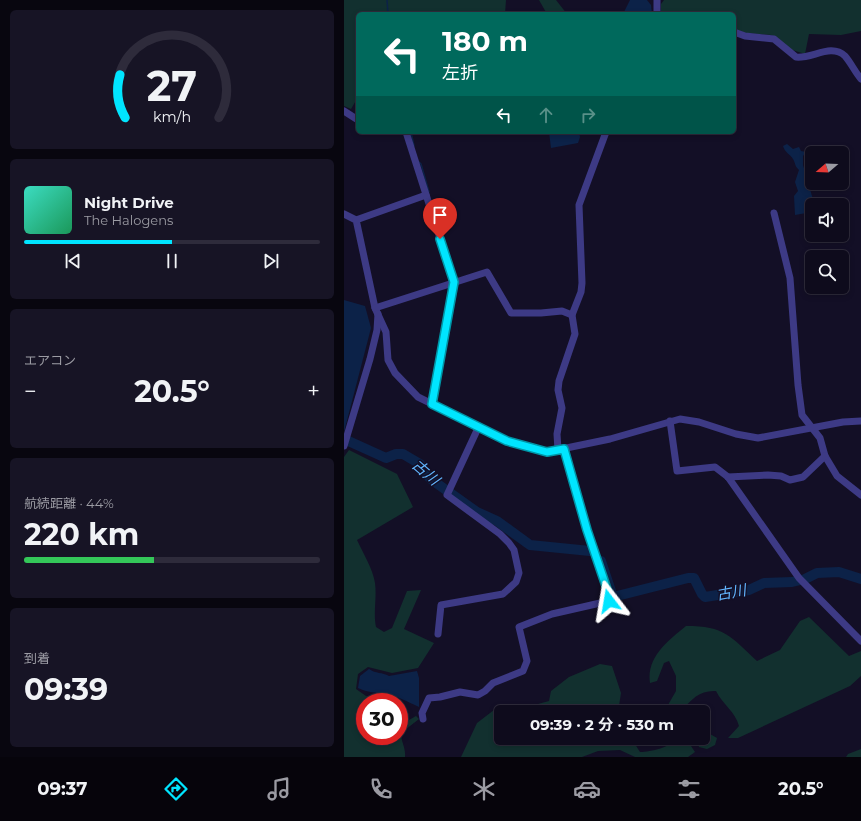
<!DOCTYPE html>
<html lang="ja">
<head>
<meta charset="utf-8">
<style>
  body { margin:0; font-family:Montserrat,"Noto Sans JP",sans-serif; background:#171425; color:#f1f3f6; height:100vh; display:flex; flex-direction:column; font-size:15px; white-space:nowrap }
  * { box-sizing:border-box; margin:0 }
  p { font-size:13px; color:#9b9ba3 }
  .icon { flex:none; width:22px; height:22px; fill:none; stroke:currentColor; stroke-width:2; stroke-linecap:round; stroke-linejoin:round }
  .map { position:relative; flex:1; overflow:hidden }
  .panel { display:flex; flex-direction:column; gap:10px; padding:10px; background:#08060f; width:344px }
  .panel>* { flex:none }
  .top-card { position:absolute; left:12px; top:12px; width:380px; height:122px; border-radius:6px; box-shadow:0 2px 6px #0003,0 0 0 1px #2e2b3b; background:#00695c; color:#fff; overflow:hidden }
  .needle { width:26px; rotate:251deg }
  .buttons { position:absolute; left:461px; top:146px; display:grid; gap:8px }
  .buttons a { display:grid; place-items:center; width:44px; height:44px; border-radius:6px; background:#0e0b1c; box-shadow:0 2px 6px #0003,0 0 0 1px #2e2b3b; font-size:20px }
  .speed { position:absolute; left:12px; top:693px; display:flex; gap:8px; font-size:20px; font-weight:700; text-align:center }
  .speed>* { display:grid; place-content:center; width:52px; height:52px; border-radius:50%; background:#0e0b1c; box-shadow:0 2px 6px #0003,0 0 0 1px #2e2b3b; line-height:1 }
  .speed .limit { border:6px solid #d22; background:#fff; color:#111 }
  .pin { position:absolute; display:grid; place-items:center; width:34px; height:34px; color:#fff; margin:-41px -17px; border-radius:50% 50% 50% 0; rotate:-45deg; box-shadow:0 0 4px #0007 }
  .pin .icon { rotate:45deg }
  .me { position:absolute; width:44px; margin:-22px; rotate:346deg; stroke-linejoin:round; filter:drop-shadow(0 0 3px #0008) }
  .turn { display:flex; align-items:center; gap:14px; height:84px; padding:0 20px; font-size:18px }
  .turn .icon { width:52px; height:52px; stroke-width:2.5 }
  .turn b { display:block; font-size:28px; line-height:34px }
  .lanes { display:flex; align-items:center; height:38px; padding:0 20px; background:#0003; justify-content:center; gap:20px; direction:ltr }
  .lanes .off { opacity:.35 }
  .big { font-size:30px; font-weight:700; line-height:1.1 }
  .panel .widget { flex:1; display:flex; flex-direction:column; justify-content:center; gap:6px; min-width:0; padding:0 14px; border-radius:6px; background:#171425 }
  .panel .dial { align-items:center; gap:0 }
  .dial svg { height:104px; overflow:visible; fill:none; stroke:#2e2b3b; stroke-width:7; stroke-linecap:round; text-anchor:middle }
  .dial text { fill:#f1f3f6; stroke:none }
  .song { display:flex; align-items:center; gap:12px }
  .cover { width:48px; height:48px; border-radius:6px; background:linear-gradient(135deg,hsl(170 70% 55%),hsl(150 70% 35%)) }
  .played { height:4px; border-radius:2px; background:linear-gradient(90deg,#00e5ff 50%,#2e2b3b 50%) }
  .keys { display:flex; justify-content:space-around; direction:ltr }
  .heat { display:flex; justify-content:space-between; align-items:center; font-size:22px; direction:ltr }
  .charge { height:6px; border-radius:3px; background:linear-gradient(90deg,#34c759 44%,#2e2b3b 0) }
  .trip { position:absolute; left:150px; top:705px; width:216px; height:40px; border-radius:6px; background:#0e0b1c; box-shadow:0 2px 6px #0003,0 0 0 1px #2e2b3b; font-weight:700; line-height:40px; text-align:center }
  .dock { display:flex; height:64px; justify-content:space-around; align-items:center; background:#06040b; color:#9b9ba3 }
  .dock .icon { width:28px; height:28px }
  .dock .current { color:#00e5ff }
  .dock b { font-size:18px; color:#f1f3f6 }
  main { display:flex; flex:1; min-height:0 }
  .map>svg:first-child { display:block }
  .green { fill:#12302f }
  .water { fill:#0c2248 }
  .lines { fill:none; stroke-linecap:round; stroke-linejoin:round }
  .stream { stroke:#0c2248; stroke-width:1.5 }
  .river { stroke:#0c2248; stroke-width:10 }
  .minor { stroke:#3d3a85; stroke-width:7 }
  .route-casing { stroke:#0095a6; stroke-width:10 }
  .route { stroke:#00e5ff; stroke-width:7 }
  .labels { text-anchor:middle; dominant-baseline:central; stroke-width:3; stroke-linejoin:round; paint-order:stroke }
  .water-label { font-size:15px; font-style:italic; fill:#62b6ff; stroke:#130f26 }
</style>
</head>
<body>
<main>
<section class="panel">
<div class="widget dial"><svg viewBox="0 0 100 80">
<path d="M14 69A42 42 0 1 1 86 69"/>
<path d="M14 69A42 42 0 0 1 10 36" stroke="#00e5ff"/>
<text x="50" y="56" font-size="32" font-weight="700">27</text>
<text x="50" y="72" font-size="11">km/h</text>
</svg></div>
<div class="widget">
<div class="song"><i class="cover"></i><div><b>Night Drive</b><p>The Halogens</p></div></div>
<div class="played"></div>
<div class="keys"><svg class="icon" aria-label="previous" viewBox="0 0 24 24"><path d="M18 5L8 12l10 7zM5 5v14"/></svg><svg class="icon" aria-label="pause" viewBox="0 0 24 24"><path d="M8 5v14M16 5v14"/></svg><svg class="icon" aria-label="next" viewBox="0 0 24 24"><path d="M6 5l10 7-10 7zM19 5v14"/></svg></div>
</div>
<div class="widget"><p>エアコン</p>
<div class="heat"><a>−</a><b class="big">20.5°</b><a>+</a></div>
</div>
<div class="widget"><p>航続距離 · 44%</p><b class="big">220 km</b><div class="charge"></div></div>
<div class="widget"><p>到着</p><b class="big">09:39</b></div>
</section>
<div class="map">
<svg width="517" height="757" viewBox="0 0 517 757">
  <rect width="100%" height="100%" fill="#130f26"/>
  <g class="green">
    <polygon points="0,0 162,0 161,14 14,14 14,97 7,109 0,106"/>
    <polygon points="195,0 212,0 223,14 203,14"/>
    <polygon points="320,0 517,0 517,31 497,35 465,34 461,54 445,49 434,38 427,35 402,33 390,29 390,14 317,14 317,4"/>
    <path d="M5,450L53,474L69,507L13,540C19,553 29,569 31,583C33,598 29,612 32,627L40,632L48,628L63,591L77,590L60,629L90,643L74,668L48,673L24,667L14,674L12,689L22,696L44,698L46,702H21V736H55V724H58L72,716L75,719L57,733C57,742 62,748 61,757H0V457Z"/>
    <path d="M465,617L505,656L517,651V676L506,686L394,738H384L395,726C391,711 379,705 372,691C356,690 348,699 338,710L340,712H320L332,691V676L325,661L320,663L313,681L306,683C302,657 325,640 342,626C381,626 386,636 413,661L436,650L456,621Z"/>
    <path d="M256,664L268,666L277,693L274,712H157V738H287L296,752C307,752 327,747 333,738H352L347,746L351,752L344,757H291L276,750L254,751L238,757H117L133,723L150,710H172L205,701L207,691L225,677Z"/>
    <polygon points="366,734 373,738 371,745 363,749 355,747 354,743"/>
    <polygon points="517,749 517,757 502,757 504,754"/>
  </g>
  <g class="water">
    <polygon points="286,0 303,0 307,5 308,14 279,14"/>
    <polygon points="205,132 235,132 236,137 234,143 207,148"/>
    <path d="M443,144L449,149L455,147L457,151L462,152L459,156V165L470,203L468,212L451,215L450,196L454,191L451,182L455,170C450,165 452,164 449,159C446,154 441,153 439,146Z"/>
    <polygon points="0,300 21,306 27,328 0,432"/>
    <path d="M25,669C32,674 38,672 45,676L73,671L75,678V707C64,702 54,696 42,694C31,692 24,693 14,688L16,676Z"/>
  </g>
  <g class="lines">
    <g class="stream">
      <polyline points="43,0 44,14"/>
      <polyline points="67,132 70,146"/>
      <polyline points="75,162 77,164 85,192"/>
      <polyline points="99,363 114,284"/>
    </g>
    <g class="river">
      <polyline points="0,439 42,458 52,454 59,454 76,464 81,473 88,480 133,512 153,521 186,545 246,551"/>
      <polyline points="257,561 269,597 344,578 350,578 358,594 361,597 405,590 420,583 448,582 461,579 473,573 495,572 517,579"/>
    </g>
    <g class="minor">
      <polyline points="313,0 313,14"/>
      <path d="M390,32L401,36L430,39L452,57C468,59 487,43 501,56C507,63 511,72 517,79"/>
      <polyline points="0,111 14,120"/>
      <polyline points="62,132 110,282 88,404"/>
      <polyline points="430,213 446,278 454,385 458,415 476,438 481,456 493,476 517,495"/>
      <polyline points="0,214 12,220 13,224 31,308 42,332 44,360 51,373 74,397 163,441 203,452 266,439 336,419 355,422 392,434 414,438 499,422 517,421"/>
      <polyline points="12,220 82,195"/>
      <polyline points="31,308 143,272 167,313 197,313 218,311 228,315"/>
      <polyline points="326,421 333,471 371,467 384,477 455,578 517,641"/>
      <polyline points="0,446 26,359 33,330 34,314"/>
      <polyline points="214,450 213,434 218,408 214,390 215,381 231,334 228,315 237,292 238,283 235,205 262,132"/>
      <polyline points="384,477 424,475 437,476 446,480 459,477 481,456"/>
      <polyline points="94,634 97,605 159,594 172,582 175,573 170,550 165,543 156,534 103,495 135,426"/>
      <polyline points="79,719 78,713 85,698 96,697 116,692 134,695 141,691 149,683 179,671 183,661 175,627 208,614 265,601 264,592 243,530 220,449"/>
    </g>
  </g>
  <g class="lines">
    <defs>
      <polyline id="route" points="96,239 110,282 88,404 163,441 203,452 220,449 243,530 264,592 265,601"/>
    </defs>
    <use href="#route" class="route-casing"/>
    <use href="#route" class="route"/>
  </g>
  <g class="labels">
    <g class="water-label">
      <text transform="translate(82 472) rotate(41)">古川</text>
      <text transform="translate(387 592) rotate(-10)">古川</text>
    </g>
  </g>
</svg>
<div class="buttons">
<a><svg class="needle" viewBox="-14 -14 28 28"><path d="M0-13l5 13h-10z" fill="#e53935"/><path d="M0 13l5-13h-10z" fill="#9b9ba3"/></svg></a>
<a><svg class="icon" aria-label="sound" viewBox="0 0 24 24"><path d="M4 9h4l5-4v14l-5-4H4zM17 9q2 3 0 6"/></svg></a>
<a><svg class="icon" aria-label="search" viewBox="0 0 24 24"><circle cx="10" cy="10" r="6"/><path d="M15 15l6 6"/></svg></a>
</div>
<div class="speed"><div class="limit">30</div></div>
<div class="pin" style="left:96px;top:239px;background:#d93025"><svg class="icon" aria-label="arrive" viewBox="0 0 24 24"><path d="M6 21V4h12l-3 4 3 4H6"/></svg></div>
<svg class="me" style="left:265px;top:601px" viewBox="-20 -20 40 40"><path d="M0-17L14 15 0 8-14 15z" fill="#00e5ff" stroke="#fff" stroke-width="4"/></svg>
<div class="trip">09:39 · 2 分 · 530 m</div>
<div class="top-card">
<div class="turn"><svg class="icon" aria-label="left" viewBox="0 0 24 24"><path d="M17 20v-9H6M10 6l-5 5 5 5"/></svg><div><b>180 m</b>左折</div></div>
<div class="lanes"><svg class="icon" aria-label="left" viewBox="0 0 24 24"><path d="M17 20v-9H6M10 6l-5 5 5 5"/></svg><svg class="icon off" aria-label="ahead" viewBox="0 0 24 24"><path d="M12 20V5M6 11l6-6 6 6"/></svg><svg class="icon off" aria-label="right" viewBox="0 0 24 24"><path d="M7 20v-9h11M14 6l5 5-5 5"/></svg></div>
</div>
</div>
</main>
<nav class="dock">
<b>09:37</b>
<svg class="icon current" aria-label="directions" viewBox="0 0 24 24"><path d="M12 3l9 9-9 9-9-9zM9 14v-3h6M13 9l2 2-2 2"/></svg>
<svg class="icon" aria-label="music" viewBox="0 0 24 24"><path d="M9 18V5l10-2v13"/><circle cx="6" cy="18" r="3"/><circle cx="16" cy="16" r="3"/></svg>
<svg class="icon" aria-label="phone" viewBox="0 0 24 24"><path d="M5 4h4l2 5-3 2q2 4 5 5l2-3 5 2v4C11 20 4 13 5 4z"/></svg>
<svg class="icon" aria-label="climate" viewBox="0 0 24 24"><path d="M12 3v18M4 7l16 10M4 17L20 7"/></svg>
<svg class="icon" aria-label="car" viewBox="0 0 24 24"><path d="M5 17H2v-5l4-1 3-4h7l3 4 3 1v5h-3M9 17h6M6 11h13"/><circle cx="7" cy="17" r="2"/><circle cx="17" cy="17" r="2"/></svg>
<svg class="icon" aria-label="filters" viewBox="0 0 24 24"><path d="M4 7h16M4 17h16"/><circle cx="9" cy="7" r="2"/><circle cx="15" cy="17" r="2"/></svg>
<b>20.5°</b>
</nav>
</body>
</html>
